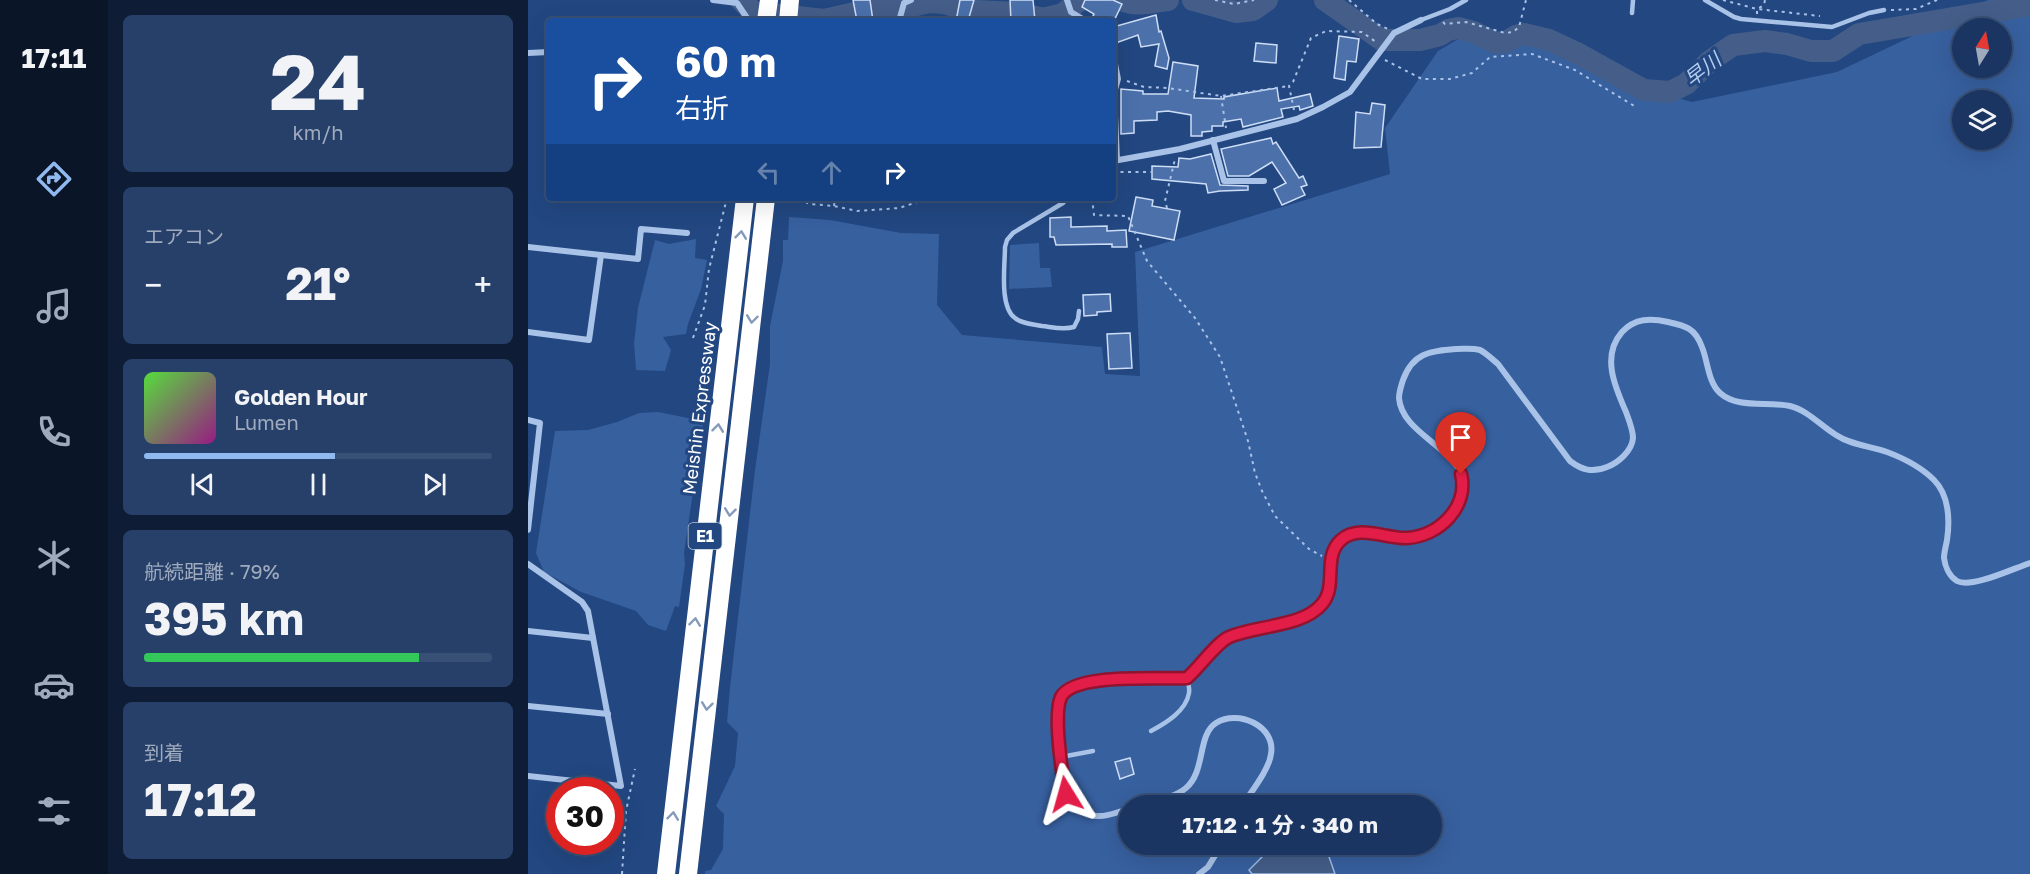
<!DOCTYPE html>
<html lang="ja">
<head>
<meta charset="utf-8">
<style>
  body { margin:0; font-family:"Golos Text","Noto Sans JP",sans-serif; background:#27406a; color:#f1f3f6; height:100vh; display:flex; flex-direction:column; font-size:22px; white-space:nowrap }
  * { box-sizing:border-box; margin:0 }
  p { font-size:20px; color:#9fabbd }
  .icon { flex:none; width:33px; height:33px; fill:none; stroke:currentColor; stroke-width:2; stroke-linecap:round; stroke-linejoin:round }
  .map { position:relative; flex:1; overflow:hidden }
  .details { display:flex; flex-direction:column; gap:15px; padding:15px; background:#0e1d35; width:420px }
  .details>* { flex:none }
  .banner { position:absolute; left:18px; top:18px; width:570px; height:183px; border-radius:6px; box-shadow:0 6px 24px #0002,0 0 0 2px #385076; background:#1a4fa0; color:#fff; overflow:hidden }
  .needle { width:39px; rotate:11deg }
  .tools { position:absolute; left:1424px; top:18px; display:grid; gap:12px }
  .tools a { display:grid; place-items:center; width:60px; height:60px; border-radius:50%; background:#1a3561; box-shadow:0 6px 24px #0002,0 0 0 2px #385076; font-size:30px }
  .speed { position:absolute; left:18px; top:777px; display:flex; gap:12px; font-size:30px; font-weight:700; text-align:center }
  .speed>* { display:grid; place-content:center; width:78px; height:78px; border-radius:50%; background:#1a3561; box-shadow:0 6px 24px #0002,0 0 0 2px #385076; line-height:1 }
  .speed .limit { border:9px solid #d22; background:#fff; color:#111 }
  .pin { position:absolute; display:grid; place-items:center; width:51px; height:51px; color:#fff; margin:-62px -26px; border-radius:50% 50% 50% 0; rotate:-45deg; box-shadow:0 0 6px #0007 }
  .pin .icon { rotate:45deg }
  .me { position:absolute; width:66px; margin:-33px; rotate:352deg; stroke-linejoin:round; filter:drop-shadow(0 0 4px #0008) }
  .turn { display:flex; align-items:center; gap:21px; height:126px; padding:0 30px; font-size:27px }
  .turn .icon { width:78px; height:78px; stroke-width:2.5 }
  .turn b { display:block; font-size:42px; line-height:51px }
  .lanes { display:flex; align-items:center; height:57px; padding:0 30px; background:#0003; justify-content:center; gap:30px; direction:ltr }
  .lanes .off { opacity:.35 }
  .big { font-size:45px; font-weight:700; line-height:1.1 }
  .details .tile { flex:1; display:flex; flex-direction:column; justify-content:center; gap:9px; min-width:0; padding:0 21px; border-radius:9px; background:#27406a }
  .details .dial { align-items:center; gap:0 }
  .dial b { font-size:78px; line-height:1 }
  .song { display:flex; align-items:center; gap:18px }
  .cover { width:72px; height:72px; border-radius:9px; background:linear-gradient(135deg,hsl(110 70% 55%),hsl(310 70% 35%)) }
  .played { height:6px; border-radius:3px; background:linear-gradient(90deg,#90b9f0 55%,#385076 55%) }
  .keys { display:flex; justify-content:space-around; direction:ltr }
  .heat { display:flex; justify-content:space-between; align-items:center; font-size:33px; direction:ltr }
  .charge { height:9px; border-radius:4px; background:linear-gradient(90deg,#34c759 79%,#385076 0) }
  .trip { position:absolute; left:590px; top:795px; width:324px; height:60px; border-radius:30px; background:#1a3561; box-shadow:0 6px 24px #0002,0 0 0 2px #385076; font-weight:700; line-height:60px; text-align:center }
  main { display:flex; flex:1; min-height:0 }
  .tabs { display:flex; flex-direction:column; width:108px; justify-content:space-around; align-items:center; background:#0a1527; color:#9fabbd }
  .tabs .icon { width:42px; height:42px }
  .tabs .current { color:#90b9f0 }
  .tabs b { font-size:27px; color:#f1f3f6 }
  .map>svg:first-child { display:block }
  .green { fill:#37609f; fill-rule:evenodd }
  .water { fill:#445e89; stroke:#9dbce8; stroke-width:1.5 }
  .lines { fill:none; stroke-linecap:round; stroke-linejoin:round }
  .river { stroke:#445e89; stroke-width:22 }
  .building { fill:#4b70aa; stroke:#cdddf6; stroke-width:1.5 }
  .path { stroke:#a9c2e7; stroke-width:2; stroke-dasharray:3 4.5; stroke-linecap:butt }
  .service { stroke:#a9c2e7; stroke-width:4.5 }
  .minor { stroke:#a9c2e7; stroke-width:6 }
  .motorway { stroke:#fff; stroke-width:18 }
  .oneway { stroke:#859aba }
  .route-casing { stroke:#92132f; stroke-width:15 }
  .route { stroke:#e11d48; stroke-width:10 }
  .labels { text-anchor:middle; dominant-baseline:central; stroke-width:6; stroke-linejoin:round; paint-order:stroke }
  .shield { fill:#224781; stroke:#bdc8d9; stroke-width:1.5 }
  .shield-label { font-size:16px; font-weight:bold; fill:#fff }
  .street-label { font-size:18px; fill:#fff; stroke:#224781 }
  .water-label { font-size:20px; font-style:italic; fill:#b5ccef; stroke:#224781 }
</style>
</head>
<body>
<main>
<nav class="tabs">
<b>17:11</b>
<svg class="icon current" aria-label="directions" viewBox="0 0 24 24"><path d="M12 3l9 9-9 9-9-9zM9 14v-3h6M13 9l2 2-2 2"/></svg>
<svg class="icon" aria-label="music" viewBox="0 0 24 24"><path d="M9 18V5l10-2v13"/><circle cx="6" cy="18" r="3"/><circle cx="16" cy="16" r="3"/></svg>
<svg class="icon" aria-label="phone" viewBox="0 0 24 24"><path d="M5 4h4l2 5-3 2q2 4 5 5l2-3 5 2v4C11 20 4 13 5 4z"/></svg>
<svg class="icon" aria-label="climate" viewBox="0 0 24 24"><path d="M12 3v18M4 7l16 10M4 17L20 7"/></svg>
<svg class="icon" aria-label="car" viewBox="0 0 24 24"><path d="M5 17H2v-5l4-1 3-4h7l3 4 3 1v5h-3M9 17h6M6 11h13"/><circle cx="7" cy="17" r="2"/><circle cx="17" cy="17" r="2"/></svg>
<svg class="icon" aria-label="filters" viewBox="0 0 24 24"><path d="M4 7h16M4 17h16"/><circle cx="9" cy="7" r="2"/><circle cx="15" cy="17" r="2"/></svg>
</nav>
<section class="details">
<div class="tile dial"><b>24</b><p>km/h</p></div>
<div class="tile"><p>エアコン</p>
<div class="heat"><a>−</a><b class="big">21°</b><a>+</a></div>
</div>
<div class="tile">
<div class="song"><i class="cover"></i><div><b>Golden Hour</b><p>Lumen</p></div></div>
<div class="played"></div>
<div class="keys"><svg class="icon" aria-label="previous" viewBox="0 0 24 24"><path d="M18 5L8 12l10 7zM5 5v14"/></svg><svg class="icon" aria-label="pause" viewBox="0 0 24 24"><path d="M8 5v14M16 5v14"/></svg><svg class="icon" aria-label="next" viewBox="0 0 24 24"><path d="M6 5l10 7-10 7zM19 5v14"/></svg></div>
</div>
<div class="tile"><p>航続距離 · 79%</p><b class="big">395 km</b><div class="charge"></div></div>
<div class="tile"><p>到着</p><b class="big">17:12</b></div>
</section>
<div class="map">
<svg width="1502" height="874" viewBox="0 0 1502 874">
  <rect width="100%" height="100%" fill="#224781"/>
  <g class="green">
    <path d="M1460,0H1502V874H807L800,854L740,851L721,869L724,874H177V871L183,870L195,849L196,814L188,806L207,766L210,733L199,722L202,687L227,470L242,364V326L255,261V240H260L261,217L302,220L373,233L411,234L409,305L434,335L574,347L577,374L612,376L607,252L862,174L857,128L910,51L937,35L992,30L1052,52L1090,81L1164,102L1309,72ZM1434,28H1473V68H1434ZM1434,100H1473V140H1434ZM600,806H903V844H600Z"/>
    <polygon points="168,239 167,258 179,260 173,289 160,324 158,334 135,337 143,350 137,371 108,370 106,343 110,308 127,240 141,244"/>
    <polygon points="511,243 512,268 522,268 524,287 481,289 482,245"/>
    <polygon points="130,412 160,418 175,425 156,553 157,564 151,607 147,606 138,631 120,625 108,611 53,592 16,572 8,553 27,431 60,430 89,422 111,413"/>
  </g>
  <polygon class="water" points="740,851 800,854 807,874 724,874 721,870"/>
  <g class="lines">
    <g class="river">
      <polyline points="213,0 225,12 296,20 331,12 380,7 401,2 415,3 447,11 491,13 515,19 535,14 552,0"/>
      <path d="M594,0C609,7 624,2 640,0"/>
      <polyline points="665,0 708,12 725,10 739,0"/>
      <polyline points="797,0 854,40 892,40 912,35 920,30 930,28 945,32 968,43 978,42 988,36 996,34 1021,40 1051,54 1116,90 1142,92 1158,84 1182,61 1205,45 1237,41 1259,44 1283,51 1305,51 1331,34 1502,5"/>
    </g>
  </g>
  <g class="building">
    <polygon points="325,0 342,0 345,21 329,21"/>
    <polygon points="432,0 446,0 440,21 428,21"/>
    <polygon points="482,0 505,0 507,21 483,21"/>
    <polygon points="557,0 585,0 594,4 585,23 585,21 575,21 565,16 566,14 554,7"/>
    <polygon points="628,15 631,32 633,31 641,58 639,69 627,66 631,44 613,47 610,35 585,44 585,27"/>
    <polygon points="811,36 831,39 828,62 819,61 817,80 806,78"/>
    <polygon points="728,43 749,45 748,63 726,61"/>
    <polygon points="645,62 670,66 666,98 696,99 696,97 749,88 751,101 782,94 785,106 772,110 771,106 753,109 755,117 715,127 713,119 695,122 695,126 684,126 684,131 674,132 674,136 663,136 663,115 640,111 629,112 629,120 606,121 606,133 593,134 593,89 615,91 615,94 640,94"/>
    <polygon points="844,103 857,105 853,147 826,148 828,112 842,114"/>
    <polygon points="743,138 745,144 748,142 771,178 775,176 779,185 773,187 777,195 754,205 746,189 758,183 744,162 721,176 700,176 693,149"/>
    <polygon points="683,154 692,185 720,186 720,190 692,191 680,193 678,184 624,179 624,166 650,167 651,158 662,159"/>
    <polygon points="608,197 625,200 624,206 652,211 646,240 601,231"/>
    <polygon points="543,217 543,227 579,226 579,231 598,230 599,247 584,247 584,244 528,245 526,237 522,237 522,218"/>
    <polygon points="582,294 583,311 569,312 569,315 556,316 555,295"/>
    <polygon points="602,333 604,368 581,369 579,334"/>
    <polygon points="602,758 606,774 592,779 587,762"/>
  </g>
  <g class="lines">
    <g class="path">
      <polyline points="687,0 706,4 726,0"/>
      <polyline points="821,0 849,24 860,29"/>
      <polyline points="1195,0 1229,9 1292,16"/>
      <polyline points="1363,10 1388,9 1409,0"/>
      <polyline points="1229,14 1229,9 1236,5 1237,0"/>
      <polyline points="915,22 917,24 938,22 977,33 985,32 991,27 998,0"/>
      <polyline points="857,60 894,79 922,79 944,73 962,57 1004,54 1047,70 1108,107"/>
      <polyline points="599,81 616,87 640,88 693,96 761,86"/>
      <polyline points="693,96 698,128"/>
      <polyline points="766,110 761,86 765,82 783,38 798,31 834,32 848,42"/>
      <polyline points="585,172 624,172"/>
      <polyline points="271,198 281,204 306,206 329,211 371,208 402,198"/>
      <polyline points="564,198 566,215 600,216 619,261 667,318 692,357 720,441 727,473 734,491 747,516 781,549 794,556"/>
      <polyline points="306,206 307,198"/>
      <polyline points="639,208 637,201 647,159"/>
      <polyline points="165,338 177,305 181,269 199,198"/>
      <polyline points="94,874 98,811 107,769"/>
    </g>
    <g class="service">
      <polyline points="1177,0 1206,17 1213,19 1304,27 1341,13 1356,10"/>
      <polyline points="1104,13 1105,0"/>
      <polyline points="893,20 922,9 938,0"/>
      <path d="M539,198L535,203L485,233L479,240L477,247C477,265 471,307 487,318C494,324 505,324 514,326C524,327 535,330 546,327L550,319L551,311"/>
      <path d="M623,731C638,723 658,711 661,693C662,689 660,682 659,678"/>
      <polyline points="533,757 565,751"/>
    </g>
    <g class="minor">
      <polyline points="185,0 209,3 221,21"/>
      <polyline points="539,0 543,12 558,21"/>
      <polyline points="371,21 376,3 383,0"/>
      <polyline points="0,53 21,52"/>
      <polyline points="585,54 590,79 586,93 589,160"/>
      <polyline points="685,140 696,181 736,181"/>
      <polyline points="585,161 652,149 769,119 795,107 822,92 866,33 893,20"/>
      <polyline points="0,247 73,255 61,340 0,332"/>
      <polyline points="73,255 110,259 113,229 159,233"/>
      <polyline points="0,420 12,423 0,530"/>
      <polyline points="0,564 54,602 60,611 93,786 0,776"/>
      <polyline points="0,631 65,638"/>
      <polyline points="0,706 80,714"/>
      <path d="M611,806C626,801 646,798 658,788C678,771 669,735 688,723C710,709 748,726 743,754C741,770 723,792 714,806"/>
      <path d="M600,809C590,812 579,817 569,816C556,815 545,807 539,797C533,786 528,722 530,710C531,702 534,694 540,690C572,671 623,681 659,678C672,667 687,644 701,637C729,625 774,627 794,604C812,584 791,549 821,535C839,527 860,538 879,538C891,537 903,531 913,525C921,520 929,510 933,501C951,452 874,440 871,398C871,392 873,386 875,380C885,352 903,351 929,349C937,349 944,348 952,350C958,353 964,359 970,364L1042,461C1054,470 1064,473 1079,467C1090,463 1104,451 1105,438C1105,430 1101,420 1098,412C1087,387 1073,356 1094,332C1107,318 1123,318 1140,322C1158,326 1167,328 1174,347C1180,362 1180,382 1192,393C1210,409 1239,401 1262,406C1279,410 1293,426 1308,435C1323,445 1342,446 1359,452C1375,458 1394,468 1406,480C1421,495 1422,520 1419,540C1418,546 1416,552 1416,558C1417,566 1421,576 1429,581C1443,589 1486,568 1502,563"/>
      <polyline points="671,874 680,867 694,844"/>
    </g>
    <g class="motorway">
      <polyline points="238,21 241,0"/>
      <polyline points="260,21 262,0"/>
      <polyline points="138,874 217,198"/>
      <polyline points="160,874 238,198"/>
    </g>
  </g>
  <defs><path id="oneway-chevron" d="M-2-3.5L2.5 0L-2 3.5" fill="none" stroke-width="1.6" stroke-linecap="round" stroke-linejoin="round" transform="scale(1.5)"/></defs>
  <g class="oneway">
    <use href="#oneway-chevron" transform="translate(213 235) rotate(-83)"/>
    <use href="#oneway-chevron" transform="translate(224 319) rotate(97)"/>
    <use href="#oneway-chevron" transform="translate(190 428) rotate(-83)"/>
    <use href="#oneway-chevron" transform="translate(202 512) rotate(97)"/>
    <use href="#oneway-chevron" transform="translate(167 622) rotate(-83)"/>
    <use href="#oneway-chevron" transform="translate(179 706) rotate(97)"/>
    <use href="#oneway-chevron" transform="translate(145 816) rotate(-83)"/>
  </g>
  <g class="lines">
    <defs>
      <path id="route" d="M538,794C534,774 525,715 533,697C546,672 633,680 659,678C672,667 687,644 701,637C729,625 775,627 794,604C810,586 794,557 813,540C831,524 858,539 879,538C912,536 941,506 933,474"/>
    </defs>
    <use href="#route" class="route-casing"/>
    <use href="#route" class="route"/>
  </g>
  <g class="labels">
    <rect class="shield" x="160.5" y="523" width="33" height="26" rx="4.5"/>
    <g class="shield-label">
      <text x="177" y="536">E1</text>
    </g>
    <g class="street-label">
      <text transform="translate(171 408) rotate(-83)">Meishin Expressway</text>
    </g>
    <g class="water-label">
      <text transform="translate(1174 69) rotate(-38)">早川</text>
    </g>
  </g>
</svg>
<div class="tools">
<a><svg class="needle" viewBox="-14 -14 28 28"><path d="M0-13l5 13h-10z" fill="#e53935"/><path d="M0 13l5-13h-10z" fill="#9fabbd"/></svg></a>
<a><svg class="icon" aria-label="layers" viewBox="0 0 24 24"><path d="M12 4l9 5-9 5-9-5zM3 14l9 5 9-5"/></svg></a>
</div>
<div class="speed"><div class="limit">30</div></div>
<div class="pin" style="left:933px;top:474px;background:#d93025"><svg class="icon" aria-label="arrive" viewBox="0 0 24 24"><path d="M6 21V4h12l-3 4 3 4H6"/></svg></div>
<svg class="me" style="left:538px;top:794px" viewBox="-20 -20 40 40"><path d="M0-17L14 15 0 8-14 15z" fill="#e11d48" stroke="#fff" stroke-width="4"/></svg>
<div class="trip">17:12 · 1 分 · 340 m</div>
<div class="banner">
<div class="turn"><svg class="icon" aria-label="right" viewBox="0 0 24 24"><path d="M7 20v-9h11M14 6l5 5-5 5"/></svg><div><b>60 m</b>右折</div></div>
<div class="lanes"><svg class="icon off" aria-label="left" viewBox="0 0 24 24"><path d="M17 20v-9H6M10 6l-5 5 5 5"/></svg><svg class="icon off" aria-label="ahead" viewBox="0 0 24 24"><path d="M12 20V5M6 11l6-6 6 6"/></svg><svg class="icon" aria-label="right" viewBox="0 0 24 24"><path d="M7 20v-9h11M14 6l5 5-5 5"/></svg></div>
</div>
</div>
</main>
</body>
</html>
